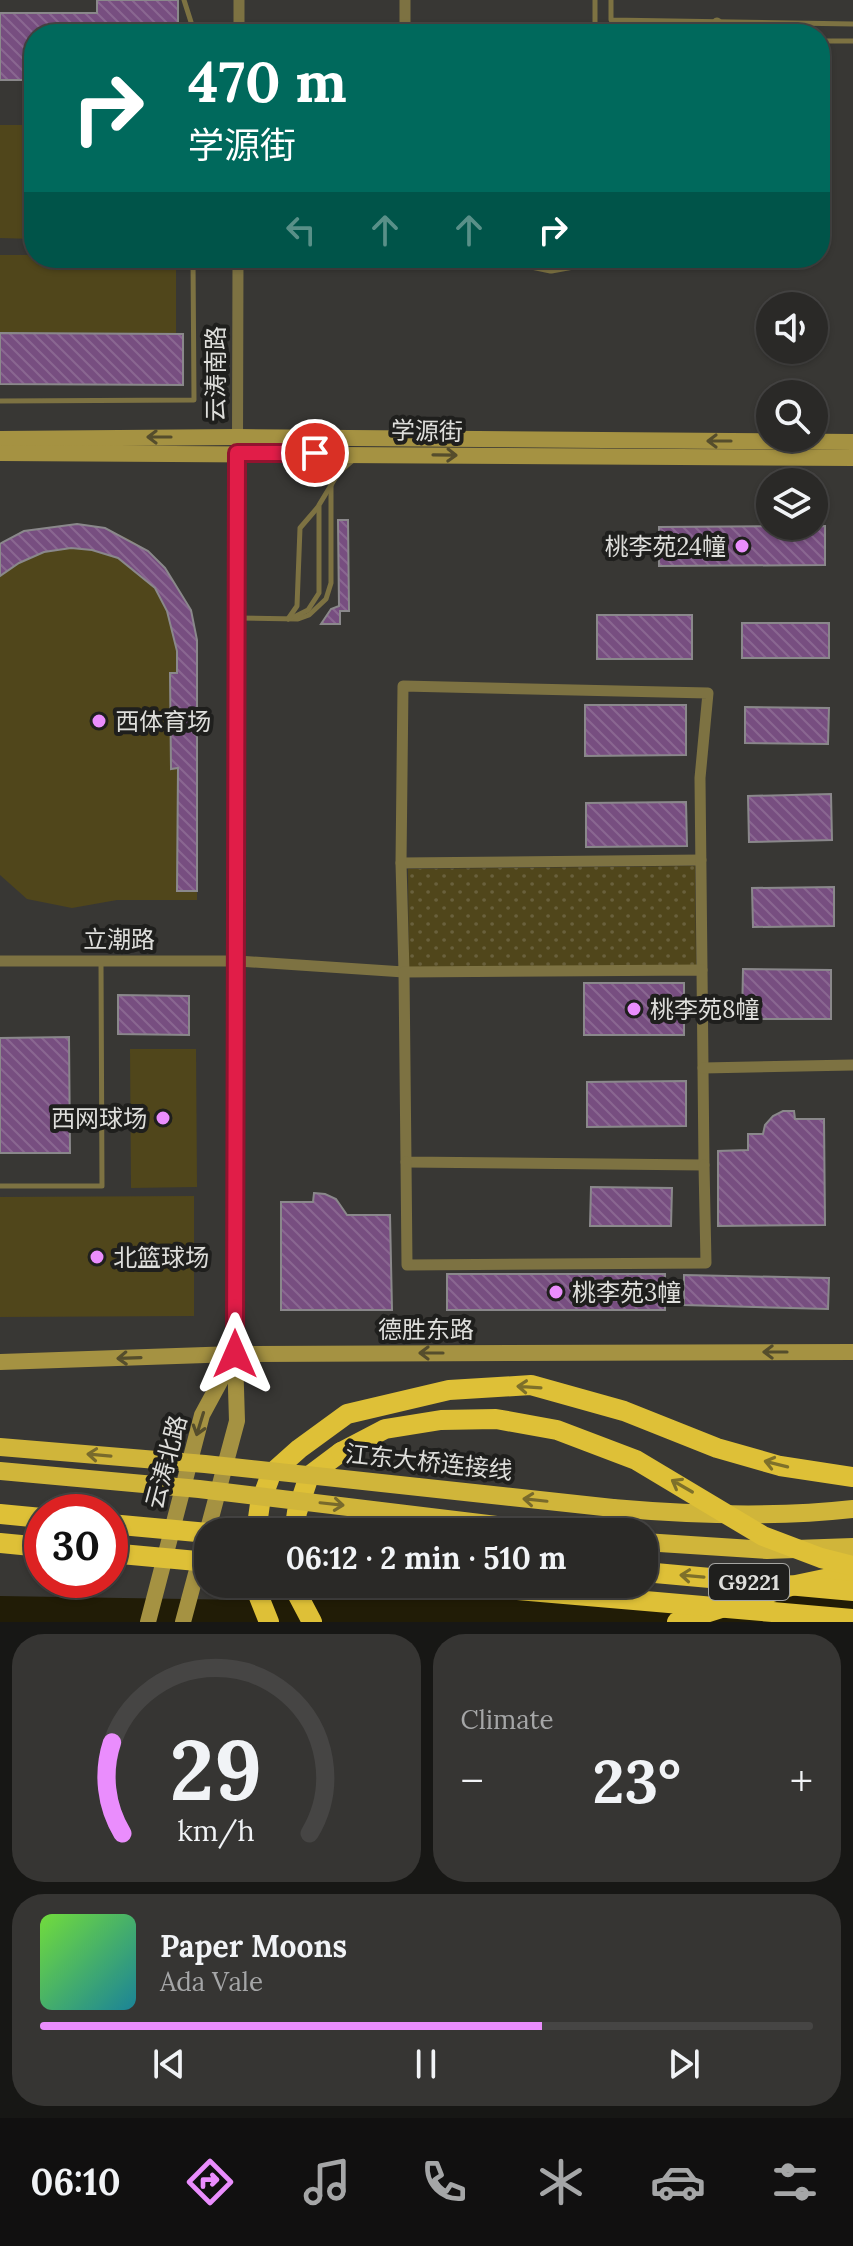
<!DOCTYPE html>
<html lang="en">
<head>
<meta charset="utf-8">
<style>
  body { margin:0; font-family:Lora,"Noto Sans SC",serif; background:#363533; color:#f1f3f6; height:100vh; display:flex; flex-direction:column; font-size:30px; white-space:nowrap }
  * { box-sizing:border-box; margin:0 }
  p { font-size:26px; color:#a5a6a7 }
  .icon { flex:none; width:44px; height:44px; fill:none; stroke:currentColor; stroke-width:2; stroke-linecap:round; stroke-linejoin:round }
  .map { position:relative; height:1622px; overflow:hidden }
  .details { display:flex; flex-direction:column; gap:12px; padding:12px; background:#171715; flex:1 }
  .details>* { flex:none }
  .top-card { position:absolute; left:24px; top:24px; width:806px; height:244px; border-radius:32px; box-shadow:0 2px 6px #0004,0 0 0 2px #464544; background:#00695c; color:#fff; overflow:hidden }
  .fabs { position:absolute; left:756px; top:292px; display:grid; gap:16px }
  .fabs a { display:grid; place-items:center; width:72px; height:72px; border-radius:50%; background:#2a2927; box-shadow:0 2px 6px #0004,0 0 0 2px #464544; font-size:40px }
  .speed { position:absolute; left:24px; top:1494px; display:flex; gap:16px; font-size:40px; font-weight:700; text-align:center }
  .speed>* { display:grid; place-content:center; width:104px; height:104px; border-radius:50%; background:#2a2927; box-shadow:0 2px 6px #0004,0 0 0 2px #464544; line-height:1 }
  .speed .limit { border:12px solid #d22; background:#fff; color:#111 }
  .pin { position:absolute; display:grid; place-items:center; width:68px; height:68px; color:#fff; margin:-34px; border:4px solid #fff; border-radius:50%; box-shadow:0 2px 8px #0007 }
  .me { position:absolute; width:88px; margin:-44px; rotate:0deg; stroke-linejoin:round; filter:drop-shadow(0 0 6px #0008) }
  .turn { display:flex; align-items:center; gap:28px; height:168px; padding:0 32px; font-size:36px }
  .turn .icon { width:104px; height:104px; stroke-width:2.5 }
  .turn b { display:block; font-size:56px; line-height:68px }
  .lanes { display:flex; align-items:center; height:76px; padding:0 32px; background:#0003; justify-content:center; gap:40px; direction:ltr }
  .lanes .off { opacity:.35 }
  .big { font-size:60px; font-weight:700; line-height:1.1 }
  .details .card { flex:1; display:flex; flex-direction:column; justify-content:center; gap:12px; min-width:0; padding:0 28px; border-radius:32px; background:#363533 }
  .details .dial { align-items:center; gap:0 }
  .dial svg { height:208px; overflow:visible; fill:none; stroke:#464544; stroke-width:7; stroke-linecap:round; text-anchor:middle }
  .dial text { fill:#f1f3f6; stroke:none }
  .song { display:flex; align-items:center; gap:24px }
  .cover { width:96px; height:96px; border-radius:12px; background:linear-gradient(135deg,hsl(100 70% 55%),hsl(190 70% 35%)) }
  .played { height:8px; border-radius:4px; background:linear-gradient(90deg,#ea8dfd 65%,#464544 65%) }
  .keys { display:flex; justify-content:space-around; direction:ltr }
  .heat { display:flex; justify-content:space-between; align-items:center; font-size:44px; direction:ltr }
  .details .tiles { flex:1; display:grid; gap:12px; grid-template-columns:1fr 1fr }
  .card:last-child { grid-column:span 2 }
  .trip { position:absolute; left:194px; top:1518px; width:464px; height:80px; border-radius:32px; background:#2a2927; box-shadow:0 2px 6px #0004,0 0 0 2px #464544; font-weight:700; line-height:80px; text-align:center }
  .tabs { display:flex; height:128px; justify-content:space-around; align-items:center; background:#111010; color:#a5a6a7 }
  .tabs .icon { width:56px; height:56px }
  .tabs .active { color:#ea8dfd }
  .tabs b { font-size:36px; color:#f1f3f6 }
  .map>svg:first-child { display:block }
  .grass { fill:url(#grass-dots) }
  .garden { fill:#50461b }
  .water { fill:#211c06 }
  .building { fill:url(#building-back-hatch); stroke:#8a888b; stroke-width:2 }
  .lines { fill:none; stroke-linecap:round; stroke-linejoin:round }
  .service { stroke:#7d7242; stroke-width:5 }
  .minor { stroke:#7d7242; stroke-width:11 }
  .secondary { stroke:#a59242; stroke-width:16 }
  .trunk { stroke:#d0b53a; stroke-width:18 }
  .motorway { stroke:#dec037; stroke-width:20 }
  .trunk-bridge { stroke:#d0b53a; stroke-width:18 }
  .motorway-bridge { stroke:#dec037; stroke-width:20 }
  .oneway { stroke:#554d2c }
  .oneway2 { stroke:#7e702a }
  .oneway3 { stroke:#786a2c }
  .route-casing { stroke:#92132f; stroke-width:20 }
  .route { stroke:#e11d48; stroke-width:14 }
  .poi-dot { fill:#ea8dfd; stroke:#1f1f1d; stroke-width:3 }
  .labels { text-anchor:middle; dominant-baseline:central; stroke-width:8; stroke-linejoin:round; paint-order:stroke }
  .shield { fill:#1f1f1d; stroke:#a5a5a2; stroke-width:2 }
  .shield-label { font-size:22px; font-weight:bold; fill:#dededb }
  .street-label { font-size:24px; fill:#dededb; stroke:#1f1f1d }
  .poi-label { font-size:24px; fill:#dededb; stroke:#1f1f1d; text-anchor:start }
</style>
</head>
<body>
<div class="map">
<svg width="853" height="1622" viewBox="0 0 853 1622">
  <defs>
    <pattern id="grass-dots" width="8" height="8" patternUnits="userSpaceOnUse" patternTransform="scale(2)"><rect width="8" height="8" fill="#50461b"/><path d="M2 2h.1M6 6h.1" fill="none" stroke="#69603c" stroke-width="1.8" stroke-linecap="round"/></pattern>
    <pattern id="building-back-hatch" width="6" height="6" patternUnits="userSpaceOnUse" patternTransform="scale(2)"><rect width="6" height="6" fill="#774e80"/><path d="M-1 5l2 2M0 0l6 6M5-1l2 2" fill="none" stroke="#8a6791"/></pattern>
  </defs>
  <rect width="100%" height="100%" fill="#383734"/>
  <polygon class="grass" points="695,866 696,966 409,968 408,869"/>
  <g class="garden">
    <polygon points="0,125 34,125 34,239 0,238"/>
    <polygon points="0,255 34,255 34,258 176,258 176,334 0,333"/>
    <path d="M77,524C147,533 182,573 197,640V900H117L72,908L27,899L0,875V544L24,531Z"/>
    <polygon points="130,1049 196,1049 197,1187 131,1188"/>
    <polygon points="194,1196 194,1316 0,1317 0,1197"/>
  </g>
  <polygon class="water" points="853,1586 853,1622 0,1622 0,1596 246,1600 521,1595 744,1597"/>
  <g class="building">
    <polygon points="97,0 178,0 178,34 34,34 34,80 0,80 0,13 97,13"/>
    <polygon points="0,333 183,334 183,385 0,384"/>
    <polygon points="338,520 348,520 349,611 340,611 340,624 321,624 331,609 339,606"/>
    <polygon points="77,524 105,528 148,551 165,568 191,610 197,640 197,891 177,891 178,768 171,769 170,673 177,673 177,651 167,611 155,588 118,558 92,550 71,548 44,552 19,563 0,576 0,544 3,542 24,531"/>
    <polygon points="825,526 825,565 659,566 659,527"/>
    <rect x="597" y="615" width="95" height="44"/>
    <rect x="742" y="623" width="87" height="35"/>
    <polygon points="585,705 686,705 686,755 585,756"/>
    <polygon points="745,707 829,708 828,744 745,743"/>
    <polygon points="831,794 832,840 749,842 748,796"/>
    <polygon points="686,802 687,846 586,847 586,803"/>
    <polygon points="834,887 834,926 753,927 752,888"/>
    <polygon points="743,969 831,970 831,1019 742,1019"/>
    <rect x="584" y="983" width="100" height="52"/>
    <polygon points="118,995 189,996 189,1035 118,1034"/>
    <polygon points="69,1037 70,1153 0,1153 0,1038"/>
    <polygon points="686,1081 686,1126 587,1127 587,1082"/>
    <polygon points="783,1111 794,1111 795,1119 824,1119 825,1225 718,1226 718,1151 748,1150 748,1134 763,1134 765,1125 773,1116"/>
    <polygon points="591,1187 672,1188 671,1226 590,1226"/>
    <polygon points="314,1193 325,1194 336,1199 347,1215 390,1215 392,1310 281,1310 281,1202 313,1202"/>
    <rect x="447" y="1274" width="218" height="36"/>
    <polygon points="684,1275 829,1278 828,1309 684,1305"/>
  </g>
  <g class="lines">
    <g class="service">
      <polyline points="184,0 191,22 192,34"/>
      <polyline points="611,0 611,20 853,24"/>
      <polyline points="595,34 595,0"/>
      <polyline points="820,41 853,41"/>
      <polyline points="0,401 194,400 193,258"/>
      <polyline points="238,618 298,619 309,615 326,599 331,583 331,485"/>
      <polyline points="292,618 308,610 319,593 319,505 339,472 352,461"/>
      <polyline points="288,619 297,606 300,528 318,507"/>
      <polyline points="0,1186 102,1186 101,962"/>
    </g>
    <g class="minor">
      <polyline points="405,0 405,34"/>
      <polyline points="239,34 239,0"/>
      <polyline points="714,34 717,23"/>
      <polyline points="503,258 551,268 606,258"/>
      <polyline points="401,863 701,860"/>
      <polyline points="0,961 238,961 404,972 401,863 403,686 708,693 700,778 702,970"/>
      <polygon points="702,970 704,1165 406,1162 404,972"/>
      <polyline points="703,1068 853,1065"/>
      <polyline points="406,1162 407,1265 706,1263 704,1165"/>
      <polyline points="235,1354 238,258"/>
    </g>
    <g class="secondary">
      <polyline points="0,439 237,437 853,442"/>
      <polyline points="0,453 853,458"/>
      <polyline points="0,1362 235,1354 853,1352"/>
      <polyline points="148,1622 202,1415 235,1354"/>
      <polyline points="183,1622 237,1421 235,1356"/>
    </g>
    <g class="trunk">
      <path d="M613,1508C693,1515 773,1518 853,1509"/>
      <polyline points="644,1542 767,1550 853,1547"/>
    </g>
    <g class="motorway">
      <polyline points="0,1514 42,1518"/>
      <polyline points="256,1532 260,1504 271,1474 299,1449 347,1414 449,1390 531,1385 624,1411 717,1448 780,1466 853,1477"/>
      <polyline points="294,1532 297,1512 309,1476 341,1452"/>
      <polyline points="0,1543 42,1547"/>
      <polyline points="258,1584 259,1597 269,1622"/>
      <polyline points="292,1584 312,1622"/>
      <polyline points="677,1622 791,1586 853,1573"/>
    </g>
    <g class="trunk-bridge">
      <polyline points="0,1447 205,1464 613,1508"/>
      <polyline points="0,1471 199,1489 555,1532"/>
    </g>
    <g class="motorway-bridge">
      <polyline points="341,1452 385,1429 441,1420 496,1419 557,1430 636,1460 763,1536 821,1558 853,1566"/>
      <polyline points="110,1524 208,1533"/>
      <polyline points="110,1553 208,1562"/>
      <polyline points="644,1572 853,1591"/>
      <polyline points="449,1584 853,1619"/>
    </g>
  </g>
  <defs><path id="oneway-shaft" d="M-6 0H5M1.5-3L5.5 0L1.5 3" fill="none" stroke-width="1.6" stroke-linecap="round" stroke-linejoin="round" transform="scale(2)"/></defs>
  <g class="oneway">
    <use href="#oneway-shaft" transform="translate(159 437) rotate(180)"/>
    <use href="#oneway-shaft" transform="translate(719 441) rotate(-180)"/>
    <use href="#oneway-shaft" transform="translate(445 455) rotate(1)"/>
    <use href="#oneway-shaft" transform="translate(775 1352) rotate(180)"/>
    <use href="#oneway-shaft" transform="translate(431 1353) rotate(180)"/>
    <use href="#oneway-shaft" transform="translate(129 1358) rotate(178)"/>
    <use href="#oneway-shaft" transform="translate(200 1424) rotate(107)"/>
  </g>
  <g class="oneway2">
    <use href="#oneway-shaft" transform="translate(529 1387) rotate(-176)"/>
    <use href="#oneway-shaft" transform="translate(776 1464) rotate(-166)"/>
    <use href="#oneway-shaft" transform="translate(682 1486) rotate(-150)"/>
    <use href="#oneway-shaft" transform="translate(692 1576) rotate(-175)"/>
  </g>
  <g class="oneway3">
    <use href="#oneway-shaft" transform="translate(99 1455) rotate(-175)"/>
    <use href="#oneway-shaft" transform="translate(535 1500) rotate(-174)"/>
    <use href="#oneway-shaft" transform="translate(332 1504) rotate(6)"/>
  </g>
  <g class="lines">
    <defs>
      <polyline id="route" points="235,1354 237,453 315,453"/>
    </defs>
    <use href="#route" class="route-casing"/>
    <use href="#route" class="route"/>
  </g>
  <g class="poi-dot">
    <circle cx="742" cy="546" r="8"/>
    <circle cx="99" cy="721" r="8"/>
    <circle cx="634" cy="1009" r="8"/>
    <circle cx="163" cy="1118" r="8"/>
    <circle cx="97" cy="1257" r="8"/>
    <circle cx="556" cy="1292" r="8"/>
  </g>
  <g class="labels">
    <rect class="shield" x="709" y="1564" width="80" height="36" rx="6"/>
    <g class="shield-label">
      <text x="749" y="1582">G9221</text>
    </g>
    <g class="street-label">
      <text transform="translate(215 374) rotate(-90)">云涛南路</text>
      <text transform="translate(427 431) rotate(1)">学源街</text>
      <text x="119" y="939">立潮路</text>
      <text x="426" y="1329">德胜东路</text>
      <text transform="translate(166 1462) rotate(-75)">云涛北路</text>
      <text transform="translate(429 1462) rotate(6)">江东大桥连接线</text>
    </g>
    <g class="poi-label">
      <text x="726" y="546" text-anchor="end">桃李苑24幢</text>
      <text x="115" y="721">西体育场</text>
      <text x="650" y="1009">桃李苑8幢</text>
      <text x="147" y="1118" text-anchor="end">西网球场</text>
      <text x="113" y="1257">北篮球场</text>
      <text x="572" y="1292">桃李苑3幢</text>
    </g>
  </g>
</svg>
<div class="fabs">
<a><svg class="icon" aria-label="sound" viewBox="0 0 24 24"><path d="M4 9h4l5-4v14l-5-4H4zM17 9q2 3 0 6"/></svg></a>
<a><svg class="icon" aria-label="search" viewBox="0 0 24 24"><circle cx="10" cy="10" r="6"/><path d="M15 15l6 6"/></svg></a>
<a><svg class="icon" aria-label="layers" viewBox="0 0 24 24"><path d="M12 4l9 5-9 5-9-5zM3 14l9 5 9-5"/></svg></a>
</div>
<div class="speed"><div class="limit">30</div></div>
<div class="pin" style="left:315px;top:453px;background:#d93025"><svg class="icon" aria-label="arrive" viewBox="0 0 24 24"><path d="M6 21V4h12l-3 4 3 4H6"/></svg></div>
<svg class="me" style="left:235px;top:1354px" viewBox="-20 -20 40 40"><path d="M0-17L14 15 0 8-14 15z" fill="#e11d48" stroke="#fff" stroke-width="4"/></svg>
<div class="trip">06:12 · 2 min · 510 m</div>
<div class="top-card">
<div class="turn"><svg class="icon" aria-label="right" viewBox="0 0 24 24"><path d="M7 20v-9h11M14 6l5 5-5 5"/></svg><div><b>470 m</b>学源街</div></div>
<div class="lanes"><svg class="icon off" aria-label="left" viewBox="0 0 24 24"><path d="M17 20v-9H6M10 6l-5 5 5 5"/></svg><svg class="icon off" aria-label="ahead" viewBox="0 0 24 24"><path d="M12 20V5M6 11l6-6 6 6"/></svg><svg class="icon off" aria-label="ahead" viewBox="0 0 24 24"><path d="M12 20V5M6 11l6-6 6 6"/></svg><svg class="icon" aria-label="right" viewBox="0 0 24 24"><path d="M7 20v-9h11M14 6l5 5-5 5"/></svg></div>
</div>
</div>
<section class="details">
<div class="tiles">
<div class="card dial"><svg viewBox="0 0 100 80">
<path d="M14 69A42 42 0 1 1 86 69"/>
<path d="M14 69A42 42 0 0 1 10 34" stroke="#ea8dfd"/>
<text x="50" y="56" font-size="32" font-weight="700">29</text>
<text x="50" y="72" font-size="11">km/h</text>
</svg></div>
<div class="card"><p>Climate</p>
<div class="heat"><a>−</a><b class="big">23°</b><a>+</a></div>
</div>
<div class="card">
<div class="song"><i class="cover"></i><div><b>Paper Moons</b><p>Ada Vale</p></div></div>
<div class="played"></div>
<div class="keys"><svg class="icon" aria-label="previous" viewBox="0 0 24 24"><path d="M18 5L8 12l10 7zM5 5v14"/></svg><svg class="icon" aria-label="pause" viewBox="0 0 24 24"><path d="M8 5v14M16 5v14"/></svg><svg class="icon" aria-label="next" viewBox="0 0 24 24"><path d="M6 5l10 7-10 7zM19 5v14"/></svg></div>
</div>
</div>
</section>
<nav class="tabs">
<b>06:10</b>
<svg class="icon active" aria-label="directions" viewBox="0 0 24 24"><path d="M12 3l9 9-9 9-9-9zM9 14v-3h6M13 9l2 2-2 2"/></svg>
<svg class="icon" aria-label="music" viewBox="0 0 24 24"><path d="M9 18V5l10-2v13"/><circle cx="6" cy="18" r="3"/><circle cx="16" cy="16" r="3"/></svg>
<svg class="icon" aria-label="phone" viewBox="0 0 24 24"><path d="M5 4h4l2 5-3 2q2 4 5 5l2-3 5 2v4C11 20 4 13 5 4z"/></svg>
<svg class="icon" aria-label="climate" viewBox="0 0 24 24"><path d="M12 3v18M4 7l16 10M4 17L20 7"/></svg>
<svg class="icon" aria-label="car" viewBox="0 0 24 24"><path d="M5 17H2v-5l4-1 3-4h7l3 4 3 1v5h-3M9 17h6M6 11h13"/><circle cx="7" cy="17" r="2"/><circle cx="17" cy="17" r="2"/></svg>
<svg class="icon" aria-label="filters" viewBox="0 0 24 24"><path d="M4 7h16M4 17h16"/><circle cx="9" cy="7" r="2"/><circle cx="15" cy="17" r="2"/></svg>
</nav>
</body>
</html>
